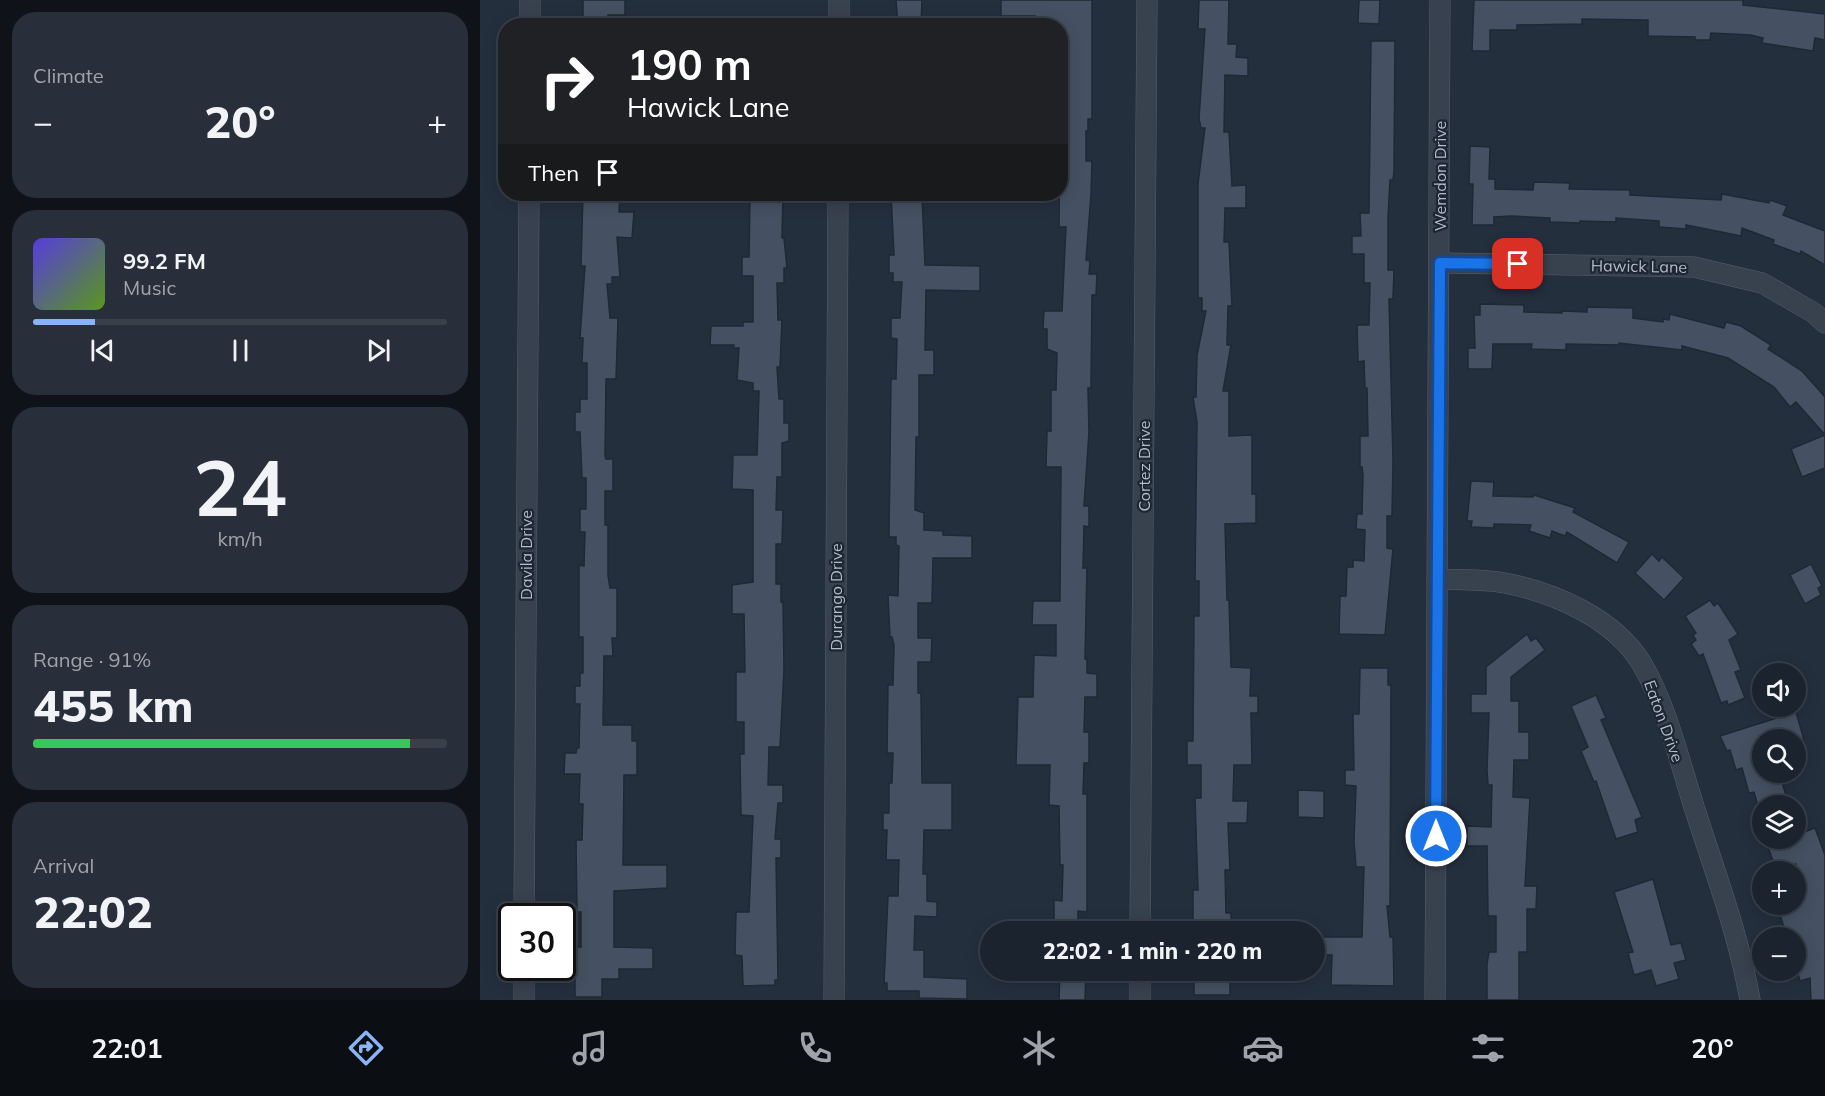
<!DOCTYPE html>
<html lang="en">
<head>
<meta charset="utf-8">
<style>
  body { margin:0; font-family:Mulish,sans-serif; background:#282f3a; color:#f1f3f6; height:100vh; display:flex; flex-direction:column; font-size:22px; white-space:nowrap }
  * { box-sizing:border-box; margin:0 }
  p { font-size:20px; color:#a0a4aa }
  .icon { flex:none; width:33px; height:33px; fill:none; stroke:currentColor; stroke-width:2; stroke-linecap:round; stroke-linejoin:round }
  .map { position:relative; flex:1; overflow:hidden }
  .side { display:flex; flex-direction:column; gap:12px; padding:12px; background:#0f1319; width:480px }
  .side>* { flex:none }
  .hud { position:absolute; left:18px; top:18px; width:570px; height:183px; border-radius:24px; box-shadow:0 3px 15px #0003,0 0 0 2px #39404a; background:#202124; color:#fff; overflow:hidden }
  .buttons { position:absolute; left:1272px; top:663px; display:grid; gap:12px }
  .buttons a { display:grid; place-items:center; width:54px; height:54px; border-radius:50%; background:#1b232e; box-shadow:0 3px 15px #0003,0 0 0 2px #39404a; font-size:30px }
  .speed { position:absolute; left:18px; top:903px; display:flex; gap:12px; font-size:30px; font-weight:700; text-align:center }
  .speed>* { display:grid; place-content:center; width:78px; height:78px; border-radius:50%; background:#1b232e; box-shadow:0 3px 15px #0003,0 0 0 2px #39404a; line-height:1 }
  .speed .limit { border:3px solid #111; border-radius:9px; background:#fff; color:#111 }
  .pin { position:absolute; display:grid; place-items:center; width:51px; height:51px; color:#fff; margin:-26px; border-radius:12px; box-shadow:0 3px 9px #0006 }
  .me { position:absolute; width:66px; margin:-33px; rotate:0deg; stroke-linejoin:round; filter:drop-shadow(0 0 4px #0008) }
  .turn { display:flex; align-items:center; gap:21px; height:126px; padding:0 30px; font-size:27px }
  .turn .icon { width:78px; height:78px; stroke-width:2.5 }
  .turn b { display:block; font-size:42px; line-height:51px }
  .then { display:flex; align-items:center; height:57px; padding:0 30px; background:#0003; gap:12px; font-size:22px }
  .big { font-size:45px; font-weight:800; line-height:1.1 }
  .side .tile { flex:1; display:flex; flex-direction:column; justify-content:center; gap:9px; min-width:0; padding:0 21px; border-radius:24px; background:#282f3a }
  .side .dial { align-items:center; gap:0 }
  .dial b { font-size:78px; line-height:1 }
  .song { display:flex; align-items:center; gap:18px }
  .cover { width:72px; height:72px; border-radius:9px; background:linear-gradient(135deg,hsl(250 70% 55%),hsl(90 70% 35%)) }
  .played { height:6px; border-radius:3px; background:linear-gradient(90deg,#8ab4f8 15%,#39404a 15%) }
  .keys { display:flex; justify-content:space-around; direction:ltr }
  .heat { display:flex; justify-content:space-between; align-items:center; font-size:33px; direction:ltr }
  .charge { height:9px; border-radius:4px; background:linear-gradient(90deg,#34c759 91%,#39404a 0) }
  .trip { position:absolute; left:500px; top:921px; width:345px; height:60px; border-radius:30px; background:#1b232e; box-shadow:0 3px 15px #0003,0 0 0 2px #39404a; font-weight:800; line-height:60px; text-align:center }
  .tabs { display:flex; height:96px; justify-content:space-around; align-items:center; background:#0b0e12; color:#a0a4aa }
  .tabs .icon { width:42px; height:42px }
  .tabs .active { color:#8ab4f8 }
  .tabs b { font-size:27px; color:#f1f3f6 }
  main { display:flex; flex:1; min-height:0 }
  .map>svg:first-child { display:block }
  .building { fill:#455162; stroke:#1f2835; stroke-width:1.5 }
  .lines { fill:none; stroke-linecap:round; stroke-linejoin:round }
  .minor-casing { stroke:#565f6c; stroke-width:21 }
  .minor { stroke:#38414e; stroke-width:20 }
  .route-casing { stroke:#114b97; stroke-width:15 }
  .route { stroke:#1a73e8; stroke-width:10 }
  .labels { text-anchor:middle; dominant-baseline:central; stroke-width:4.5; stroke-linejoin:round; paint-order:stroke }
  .street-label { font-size:16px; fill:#b4bcc9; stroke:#1d2633 }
</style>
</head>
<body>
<main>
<section class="side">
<div class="tile"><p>Climate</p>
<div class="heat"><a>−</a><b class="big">20°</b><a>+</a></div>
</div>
<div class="tile">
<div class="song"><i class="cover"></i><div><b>99.2 FM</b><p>Music</p></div></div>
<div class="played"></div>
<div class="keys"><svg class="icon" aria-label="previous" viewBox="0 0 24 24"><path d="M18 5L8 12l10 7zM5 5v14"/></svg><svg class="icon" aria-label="pause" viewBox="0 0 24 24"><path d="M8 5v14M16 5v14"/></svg><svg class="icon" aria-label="next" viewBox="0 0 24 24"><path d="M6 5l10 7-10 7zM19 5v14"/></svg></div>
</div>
<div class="tile dial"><b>24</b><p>km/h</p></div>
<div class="tile"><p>Range · 91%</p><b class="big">455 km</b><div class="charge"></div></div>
<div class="tile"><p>Arrival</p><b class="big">22:02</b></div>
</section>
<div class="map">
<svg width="1345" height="1000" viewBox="0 0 1345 1000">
  <rect width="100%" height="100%" fill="#242f3e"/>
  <g class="building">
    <polygon points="103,0 145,0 145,15 128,15 128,26 103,26"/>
    <polygon points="416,0 442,0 441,26 418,26"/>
    <polygon points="521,0 612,0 612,119 608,119 608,131 606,131 606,161 612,161 611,194 606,260 610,261 609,274 617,274 616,295 612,295 611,388 608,388 609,432 604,506 609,506 609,527 604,526 603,568 607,568 605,659 607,659 607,673 617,674 617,697 605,697 604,732 609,732 609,763 604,763 603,794 607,794 607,912 598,911 598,930 574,929 574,900 582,901 583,865 580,865 579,806 569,805 570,765 536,765 538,697 553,697 554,655 576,656 576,625 552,625 553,601 580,601 581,467 566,467 567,431 571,431 571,390 576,390 577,353 567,349 567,329 563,329 564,311 582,311 586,227 579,227 580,26 555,26 555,16 521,16"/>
    <polygon points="719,0 749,0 748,44 757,44 756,57 768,58 768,76 745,75 744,132 749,132 752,186 766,185 766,208 745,208 744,242 749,242 752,306 748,306 747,345 751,345 743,391 749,391 749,436 772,435 772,494 776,494 776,523 745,524 747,600 749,600 751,667 771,668 770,696 778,696 778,713 771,713 772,765 754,765 753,801 768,801 767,823 748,823 750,870 745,870 746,913 751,913 752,932 720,932 719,921 713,921 713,890 718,890 715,798 721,798 721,765 707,765 707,741 713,741 714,616 719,616 719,581 715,581 717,422 713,397 716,397 717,355 726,311 722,311 722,298 718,298 718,184 725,128 721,128 719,119 725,29 718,29"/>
    <polygon points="879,0 900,0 899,24 878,23"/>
    <polygon points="994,0 1263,0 1263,5 1345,14 1345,40 1335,38 1333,51 1282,43 1283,38 1271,35 1231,33 1230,40 1215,40 1215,37 1168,36 1168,20 1102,19 1102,24 1037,25 1037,30 1010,30 1010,51 992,51"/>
    <polygon points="891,41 915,41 914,171 913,180 910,180 908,217 908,270 914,270 913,299 909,299 913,461 912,516 907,516 907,548 913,549 905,635 859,634 860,596 866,596 867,567 873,567 873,560 884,561 885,530 876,529 877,514 882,514 883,475 882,467 880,467 880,436 888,436 887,388 885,388 884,361 878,362 877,325 889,325 890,283 884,283 884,254 872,254 872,236 881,236 880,213 889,213"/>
    <polygon points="990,146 1010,147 1009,179 1015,179 1015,189 1053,190 1054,182 1090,183 1089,189 1150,190 1150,195 1241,200 1242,194 1289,203 1290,200 1307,206 1303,215 1345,231 1345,265 1321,251 1320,254 1293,244 1294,240 1262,228 1261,236 1206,225 1206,229 1179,227 1179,221 1136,218 1136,222 1100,221 1100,223 1070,222 1070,218 1031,216 1014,217 1014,225 992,225 993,184 989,184"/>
    <polygon points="103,194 140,195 139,212 154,212 152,238 137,237 140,277 132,277 132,284 127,284 130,318 138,318 136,379 126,379 125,456 126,459 133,459 133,491 125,491 125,525 128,525 128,576 130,588 137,588 137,638 132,638 133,656 124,656 123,725 152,725 152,741 157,741 157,775 144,775 143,865 187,865 187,888 134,891 134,947 173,948 173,969 139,969 139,979 122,979 122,997 95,997 95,947 101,947 101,912 97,912 96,840 102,840 103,804 99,804 100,774 84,774 85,753 96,753 97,748 99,748 100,704 95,704 95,686 100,686 100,673 103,673 103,637 99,637 99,565 104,566 105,532 100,532 100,509 106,509 106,478 102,478 100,432 95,432 95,412 100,412 100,399 107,399 107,363 102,363 103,338 100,338 105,266 101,266"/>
    <polygon points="270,194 303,194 302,238 304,238 307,268 304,268 304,283 297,283 298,320 302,320 300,367 297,367 299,399 304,399 304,423 309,423 309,441 302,443 302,477 297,477 296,510 303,510 302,544 296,544 296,584 301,584 301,602 303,602 304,670 300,747 289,747 288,785 303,785 303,803 298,803 295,839 301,839 301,858 296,858 298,980 295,980 295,985 263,986 262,956 255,955 256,912 269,912 273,816 261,815 260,754 264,754 264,722 256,722 256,672 265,672 264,614 252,614 252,585 273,582 273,490 252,489 253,455 277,455 279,391 273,391 273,383 257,380 259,348 254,348 254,345 230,345 231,326 263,326 263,322 273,322 273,276 262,276 262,257 269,257"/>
    <polygon points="411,194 442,194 445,265 500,266 500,291 446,290 445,350 454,350 454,375 439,375 439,437 436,437 435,510 444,513 444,530 463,531 463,535 492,536 492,558 453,558 452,603 438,603 438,638 452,638 451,662 438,662 438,693 441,693 442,783 472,783 472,830 444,830 443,874 447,874 447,901 457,902 457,917 435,916 434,950 444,950 444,977 487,979 487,999 439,998 439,991 407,991 407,983 404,983 408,896 418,896 419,860 406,860 407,830 403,830 403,813 409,813 409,783 412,783 413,753 407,753 408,685 413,685 414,645 412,637 410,637 408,595 418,596 419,546 416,545 416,537 409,537 411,379 416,379 417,339 411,338 411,318 420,318 422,282 413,282 413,273 409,273 409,255 414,255"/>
    <polygon points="1000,304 1044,305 1044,312 1082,313 1082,311 1107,312 1107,307 1153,308 1153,318 1183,322 1183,319 1189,320 1190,314 1244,328 1246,322 1261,326 1291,345 1288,349 1322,371 1345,397 1345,468 1322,477 1311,449 1345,435 1316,402 1310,407 1294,387 1248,358 1202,346 1202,350 1139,343 1139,345 1086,344 1086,350 1051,349 1052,344 1013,344 1012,369 988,369 988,348 995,348 994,315 1000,315"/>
    <polygon points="991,481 1014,482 1013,496 1053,497 1054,495 1095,508 1093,512 1149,542 1137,563 1087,532 1085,536 1072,531 1070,538 1049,531 1051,525 1014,524 1014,528 991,527 992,521 987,521"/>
    <polygon points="1172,554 1179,561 1182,557 1204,578 1184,600 1155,573"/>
    <polygon points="1331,564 1342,586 1338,588 1341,595 1325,604 1310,575"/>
    <polygon points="1230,600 1234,606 1238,603 1258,634 1249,640 1261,670 1255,672 1265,698 1248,705 1247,701 1241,703 1223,654 1219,656 1211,644 1216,640 1213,635 1216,633 1205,616"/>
    <polygon points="1047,634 1051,641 1056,638 1065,650 1031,677 1031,701 1039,701 1039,732 1049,732 1049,760 1034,760 1033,797 1050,798 1045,886 1057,886 1056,909 1047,909 1047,952 1039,952 1039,1000 1007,1000 1007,964 1009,952 1016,952 1016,916 1008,916 1007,846 987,846 987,826 1011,827 1012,785 1008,785 1007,770 1009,713 991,713 991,694 1006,694 1006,667"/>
    <polygon points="880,668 908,668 908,685 911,685 910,906 907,906 910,937 913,937 914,986 851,985 852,955 842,955 842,937 882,937 884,867 876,867 874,841 876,786 865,785 865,770 874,770 873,714 879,714"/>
    <polygon points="1116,695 1126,718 1121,720 1162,817 1155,820 1158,832 1136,839 1116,781 1114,782 1101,751 1108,747 1091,706"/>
    <polygon points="1316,712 1324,740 1282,740 1282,772 1299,772 1309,806 1278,806 1274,792 1269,793 1262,768 1256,770 1250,750 1247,751 1240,736"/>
    <polygon points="818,790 844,791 844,818 818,817"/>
    <polygon points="1335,828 1345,855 1345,1000 1331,1000 1330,978 1320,981 1316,967 1316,938 1307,938 1297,904 1316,904 1316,864 1296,870 1285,838 1316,838 1316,835"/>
    <polygon points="1173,879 1191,945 1201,943 1206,960 1194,963 1199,979 1176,986 1171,970 1154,975 1148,953 1153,952 1134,892"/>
    <polygon points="580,970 606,970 605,1000 579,1000"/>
    <rect x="714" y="970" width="36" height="25"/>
  </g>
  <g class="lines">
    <defs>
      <g id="minor">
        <polyline points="50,26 50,0"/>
        <polyline points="359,26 359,0"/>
        <polyline points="960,263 1214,267 1282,283 1334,313 1345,323"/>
        <path d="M957,579C979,580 1003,579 1025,583C1075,593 1134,618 1162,664C1188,709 1200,764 1216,813C1236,875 1259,936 1270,1000"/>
        <polyline points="44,916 49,194"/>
        <polyline points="660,932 667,0"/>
        <polyline points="44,1000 44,968"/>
        <polyline points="354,1000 358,194"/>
        <polyline points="660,1000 660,970"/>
        <polyline points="955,1000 960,0"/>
      </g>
    </defs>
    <use href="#minor" class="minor-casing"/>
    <use href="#minor" class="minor"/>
  </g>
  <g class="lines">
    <defs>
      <polyline id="route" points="956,836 960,263 1038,264"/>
    </defs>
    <use href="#route" class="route-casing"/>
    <use href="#route" class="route"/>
  </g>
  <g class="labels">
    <g class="street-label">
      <text transform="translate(960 176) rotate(-90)">Wemdon Drive</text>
      <text transform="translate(1159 266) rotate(1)">Hawick Lane</text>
      <text transform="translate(664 466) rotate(-90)">Cortez Drive</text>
      <text transform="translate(46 555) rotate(-90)">Davila Drive</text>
      <text transform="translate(356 597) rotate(-90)">Durango Drive</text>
      <text transform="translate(1184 721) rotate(70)">Eaton Drive</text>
    </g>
  </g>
</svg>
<div class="buttons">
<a><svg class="icon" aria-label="sound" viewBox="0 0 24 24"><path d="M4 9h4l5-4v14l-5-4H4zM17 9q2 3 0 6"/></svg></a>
<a><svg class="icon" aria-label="search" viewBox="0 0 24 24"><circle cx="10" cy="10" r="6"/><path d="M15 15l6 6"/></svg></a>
<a><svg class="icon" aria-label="layers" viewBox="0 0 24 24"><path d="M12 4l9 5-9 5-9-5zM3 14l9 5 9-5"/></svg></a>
<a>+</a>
<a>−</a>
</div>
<div class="speed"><div class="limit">30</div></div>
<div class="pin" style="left:1038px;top:264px;background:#d93025"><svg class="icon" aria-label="arrive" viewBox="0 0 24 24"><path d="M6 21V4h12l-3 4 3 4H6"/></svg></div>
<svg class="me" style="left:956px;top:836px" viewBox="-20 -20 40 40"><circle r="17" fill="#1a73e8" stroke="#fff" stroke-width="3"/><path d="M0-11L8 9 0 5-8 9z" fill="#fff"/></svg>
<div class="trip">22:02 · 1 min · 220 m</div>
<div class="hud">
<div class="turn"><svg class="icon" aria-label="right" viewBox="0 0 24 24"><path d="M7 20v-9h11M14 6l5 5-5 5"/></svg><div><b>190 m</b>Hawick Lane</div></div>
<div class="then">Then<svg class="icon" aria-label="arrive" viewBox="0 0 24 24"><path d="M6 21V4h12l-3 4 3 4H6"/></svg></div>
</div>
</div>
</main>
<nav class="tabs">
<b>22:01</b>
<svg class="icon active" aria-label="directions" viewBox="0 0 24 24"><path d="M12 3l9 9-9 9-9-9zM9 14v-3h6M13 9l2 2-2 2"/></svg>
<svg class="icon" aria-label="music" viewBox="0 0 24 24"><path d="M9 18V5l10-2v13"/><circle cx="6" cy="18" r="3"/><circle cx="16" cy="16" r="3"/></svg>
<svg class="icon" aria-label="phone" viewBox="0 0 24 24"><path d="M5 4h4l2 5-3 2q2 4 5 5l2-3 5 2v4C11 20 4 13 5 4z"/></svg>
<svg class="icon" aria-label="climate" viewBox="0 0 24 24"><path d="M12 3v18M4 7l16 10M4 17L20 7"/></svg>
<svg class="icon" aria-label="car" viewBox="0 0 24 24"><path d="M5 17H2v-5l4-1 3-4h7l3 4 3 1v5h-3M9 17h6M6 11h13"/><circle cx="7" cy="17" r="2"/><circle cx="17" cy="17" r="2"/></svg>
<svg class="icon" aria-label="filters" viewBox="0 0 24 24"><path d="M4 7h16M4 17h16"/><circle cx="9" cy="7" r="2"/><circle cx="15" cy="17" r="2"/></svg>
<b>20°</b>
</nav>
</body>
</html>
